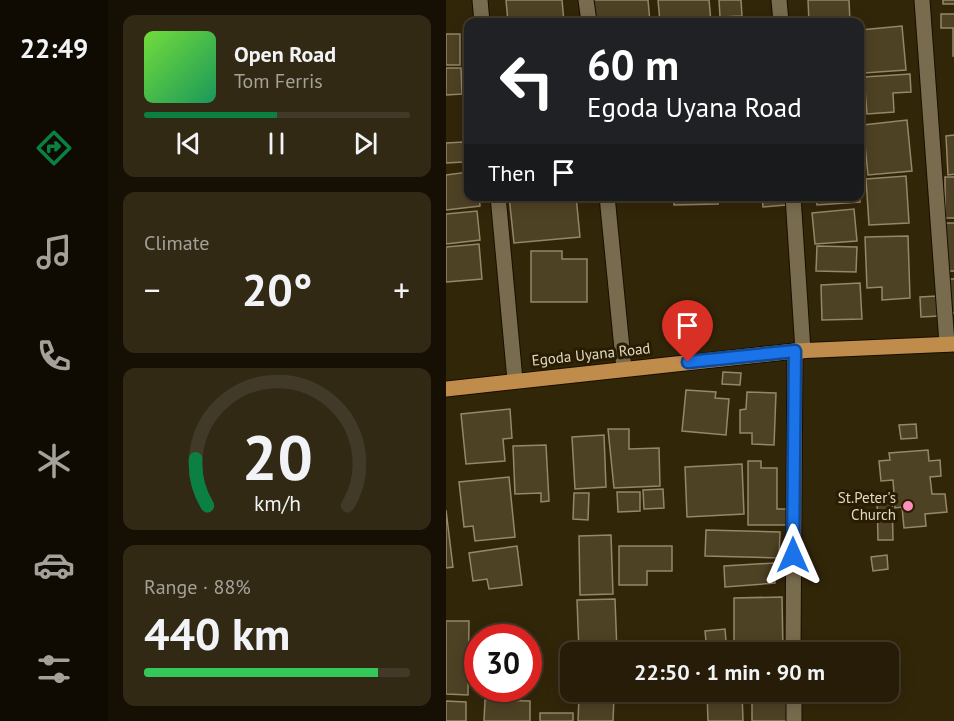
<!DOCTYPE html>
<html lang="en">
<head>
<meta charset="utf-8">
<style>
  body { margin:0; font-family:"PT Sans",sans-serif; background:#322915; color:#f1f3f6; height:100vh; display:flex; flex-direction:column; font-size:22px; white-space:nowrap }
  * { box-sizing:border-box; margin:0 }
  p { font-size:20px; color:#a4a19b }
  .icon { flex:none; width:33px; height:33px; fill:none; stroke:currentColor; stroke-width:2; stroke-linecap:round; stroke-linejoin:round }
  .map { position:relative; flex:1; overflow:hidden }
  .sheet { display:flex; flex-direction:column; gap:15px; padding:15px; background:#150f04; width:338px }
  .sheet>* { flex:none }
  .banner { position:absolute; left:18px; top:18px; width:400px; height:183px; border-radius:12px; box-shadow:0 3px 15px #0003,0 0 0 2px #423a28; background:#202124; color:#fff; overflow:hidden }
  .speed { position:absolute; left:18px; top:624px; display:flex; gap:12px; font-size:30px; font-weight:700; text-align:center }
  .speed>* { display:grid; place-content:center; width:78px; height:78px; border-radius:50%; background:#261c07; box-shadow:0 3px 15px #0003,0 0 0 2px #423a28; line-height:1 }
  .speed .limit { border:9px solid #d22; background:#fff; color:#111 }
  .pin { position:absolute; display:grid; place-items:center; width:51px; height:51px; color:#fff; margin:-62px -26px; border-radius:50% 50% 50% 0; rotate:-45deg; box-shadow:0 0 6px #0007 }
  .pin .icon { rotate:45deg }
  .me { position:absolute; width:66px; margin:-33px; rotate:0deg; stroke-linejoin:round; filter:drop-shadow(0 0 4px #0008) }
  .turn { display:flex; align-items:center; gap:21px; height:126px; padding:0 24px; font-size:27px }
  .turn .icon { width:78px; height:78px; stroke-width:2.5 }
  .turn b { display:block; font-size:42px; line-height:51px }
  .then { display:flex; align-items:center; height:57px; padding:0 24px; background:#0003; gap:12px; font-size:22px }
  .big { font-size:45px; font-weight:700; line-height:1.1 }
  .sheet .widget { flex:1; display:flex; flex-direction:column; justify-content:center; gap:9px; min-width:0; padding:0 21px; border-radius:12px; background:#322915 }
  .sheet .dial { align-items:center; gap:0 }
  .dial svg { height:156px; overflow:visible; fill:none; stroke:#423a28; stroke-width:7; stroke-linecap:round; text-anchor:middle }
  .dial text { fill:#f1f3f6; stroke:none }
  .song { display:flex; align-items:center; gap:18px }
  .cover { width:72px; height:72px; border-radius:9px; background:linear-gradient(135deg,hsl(100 70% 55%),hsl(150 70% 35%)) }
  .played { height:6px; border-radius:3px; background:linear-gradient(90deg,#0b8043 50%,#423a28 50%) }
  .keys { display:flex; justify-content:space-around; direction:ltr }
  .heat { display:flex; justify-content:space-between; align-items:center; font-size:33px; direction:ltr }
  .charge { height:9px; border-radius:4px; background:linear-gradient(90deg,#34c759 88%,#423a28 0) }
  .trip { position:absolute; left:114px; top:642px; width:339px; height:60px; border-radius:12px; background:#261c07; box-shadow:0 3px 15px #0003,0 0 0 2px #423a28; font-weight:700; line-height:60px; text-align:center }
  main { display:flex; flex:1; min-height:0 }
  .dock { display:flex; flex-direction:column; width:108px; justify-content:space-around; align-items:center; background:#0f0b03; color:#a4a19b }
  .dock .icon { width:42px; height:42px }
  .dock .active { color:#0b8043 }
  .dock b { font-size:27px; color:#f1f3f6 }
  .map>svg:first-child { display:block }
  .building { fill:#4e4225; stroke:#958768; stroke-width:1.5 }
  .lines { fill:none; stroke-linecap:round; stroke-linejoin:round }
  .minor-casing { stroke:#180f00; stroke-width:17 }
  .major-casing { stroke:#180f00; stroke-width:17 }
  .minor { stroke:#796c4e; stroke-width:15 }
  .major { stroke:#c08c4b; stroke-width:15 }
  .route-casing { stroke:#114b97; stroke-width:15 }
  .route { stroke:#1a73e8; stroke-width:10 }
  .poi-dot { fill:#fe8ebb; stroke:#281d01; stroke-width:2 }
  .labels { text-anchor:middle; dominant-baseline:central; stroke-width:6; stroke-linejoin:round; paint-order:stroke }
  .street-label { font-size:15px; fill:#e0d8c8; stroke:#281d01 }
  .poi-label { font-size:15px; fill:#e0d8c8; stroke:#281d01; text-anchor:end }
</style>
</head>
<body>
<main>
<nav class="dock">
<b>22:49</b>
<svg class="icon active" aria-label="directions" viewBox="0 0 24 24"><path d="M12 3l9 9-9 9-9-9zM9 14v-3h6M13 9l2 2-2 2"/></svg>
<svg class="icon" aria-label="music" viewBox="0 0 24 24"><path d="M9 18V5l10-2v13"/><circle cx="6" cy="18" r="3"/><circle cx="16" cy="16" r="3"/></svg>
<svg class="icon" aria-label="phone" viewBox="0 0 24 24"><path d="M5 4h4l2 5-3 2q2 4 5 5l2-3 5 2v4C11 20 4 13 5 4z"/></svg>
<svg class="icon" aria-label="climate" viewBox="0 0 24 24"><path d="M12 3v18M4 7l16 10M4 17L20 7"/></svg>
<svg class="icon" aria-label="car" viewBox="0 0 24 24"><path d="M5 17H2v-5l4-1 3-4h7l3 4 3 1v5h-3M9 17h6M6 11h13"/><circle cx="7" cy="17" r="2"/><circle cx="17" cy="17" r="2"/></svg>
<svg class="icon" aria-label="filters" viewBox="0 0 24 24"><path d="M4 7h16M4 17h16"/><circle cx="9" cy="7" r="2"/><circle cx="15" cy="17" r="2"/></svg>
</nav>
<section class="sheet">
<div class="widget">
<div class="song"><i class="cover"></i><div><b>Open Road</b><p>Tom Ferris</p></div></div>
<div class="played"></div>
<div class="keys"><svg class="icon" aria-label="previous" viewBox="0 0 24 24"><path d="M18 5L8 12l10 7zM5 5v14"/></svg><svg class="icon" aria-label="pause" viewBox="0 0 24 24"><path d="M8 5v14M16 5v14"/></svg><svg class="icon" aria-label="next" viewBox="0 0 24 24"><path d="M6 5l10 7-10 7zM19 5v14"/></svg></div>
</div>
<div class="widget"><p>Climate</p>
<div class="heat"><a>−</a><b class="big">20°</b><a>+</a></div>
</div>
<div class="widget dial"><svg viewBox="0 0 100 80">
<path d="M14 69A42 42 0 1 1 86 69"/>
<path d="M14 69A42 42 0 0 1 8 45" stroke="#0b8043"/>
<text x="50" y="56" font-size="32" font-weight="700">20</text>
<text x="50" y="72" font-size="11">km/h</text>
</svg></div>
<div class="widget"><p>Range · 88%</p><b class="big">440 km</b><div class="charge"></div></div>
</section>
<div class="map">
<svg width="509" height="721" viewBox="0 0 509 721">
  <rect width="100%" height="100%" fill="#322609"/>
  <g class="building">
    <polygon points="60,0 116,0 118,22 62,22"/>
    <polygon points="144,0 202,0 204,22 146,22"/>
    <polygon points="212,0 263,0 265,22 214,22"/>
    <polygon points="273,0 295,0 296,16 274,17"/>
    <polygon points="362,0 403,0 404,22 363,22"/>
    <rect x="497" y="0" width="12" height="4"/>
    <polygon points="495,14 509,14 509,56 507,56 507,28 495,28"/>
    <polygon points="456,26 460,70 418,73 414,30"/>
    <rect x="0" y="34" width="14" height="31"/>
    <polygon points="0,68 15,68 16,94 0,95"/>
    <polygon points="464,74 465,92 447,93 448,112 421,114 418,77"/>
    <polygon points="461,120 466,171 422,175 417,125"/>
    <polygon points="509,135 509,174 502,175 500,136"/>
    <polygon points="17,142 17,162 0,163 0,143"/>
    <polygon points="22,172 22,196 33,196 34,206 0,210 0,175"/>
    <polygon points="460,176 463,223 423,225 420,179"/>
    <rect x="499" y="177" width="10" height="41"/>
    <polygon points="63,196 130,196 134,237 68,243"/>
    <polygon points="228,196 272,196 272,204 228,205"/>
    <polygon points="316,196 339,196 340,205 317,207"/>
    <polygon points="370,196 414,196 414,202 371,205"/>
    <polygon points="408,209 411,241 369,244 366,213"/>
    <polygon points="31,211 34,240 0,244 0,214"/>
    <rect x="499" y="223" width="10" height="48"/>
    <polygon points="462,236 464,298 436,300 436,287 421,288 419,237"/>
    <polygon points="33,244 36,279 0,282 0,247"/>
    <polygon points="371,246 411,247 410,272 370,271"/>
    <polygon points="85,251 116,251 116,259 141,259 141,302 85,302"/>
    <polygon points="498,279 509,279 509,313 500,313"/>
    <polygon points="414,283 416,319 376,320 375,285"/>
    <polygon points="491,296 493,316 475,317 474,297"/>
    <polygon points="277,372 295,373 294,385 276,384"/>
    <polygon points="240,390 270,392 269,398 283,399 280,435 236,431"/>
    <polygon points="301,392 330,393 328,445 306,444 306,433 294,433 294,410 300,409"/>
    <polygon points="64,409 66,438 57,439 59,461 20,464 15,414"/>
    <polygon points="470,424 471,438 455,439 453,425"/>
    <polygon points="162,429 183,429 183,449 213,448 214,486 168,488"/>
    <polygon points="158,435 160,487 129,489 126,437"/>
    <polygon points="100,445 103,501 95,502 95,493 69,494 67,446"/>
    <polygon points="482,450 483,461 494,460 495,476 484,477 486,494 499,494 501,512 479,514 480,526 458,528 456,507 449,508 447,480 435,481 433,461 444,460 443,453"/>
    <polygon points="302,461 315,461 315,468 331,468 331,509 342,509 342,525 302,525"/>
    <polygon points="296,464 298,514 241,517 239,467"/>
    <polygon points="63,477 69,537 29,541 27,526 18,527 13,482"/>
    <polygon points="217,489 218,508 198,509 197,490"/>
    <polygon points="171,492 194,492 194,511 172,512"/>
    <polygon points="128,493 143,493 142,520 127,519"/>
    <polygon points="446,495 447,540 432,540 431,496"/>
    <polygon points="0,510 7,567 0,568"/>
    <polygon points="260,530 334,532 333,558 259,556"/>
    <polygon points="165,535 167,594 134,595 133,536"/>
    <polygon points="71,546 76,585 43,589 41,579 27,581 23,553"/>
    <polygon points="173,546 226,546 226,571 201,571 201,585 173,585"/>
    <polygon points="441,555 442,569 427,571 425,557"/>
    <polygon points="328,563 329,583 279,587 278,566"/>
    <polygon points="336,597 337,652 288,652 288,598"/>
    <polygon points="169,599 171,652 133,652 131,600"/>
    <polygon points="0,621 23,621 22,695 0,694"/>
    <polygon points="279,629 281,652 261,652 259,631"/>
    <polygon points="261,692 296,692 297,721 262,721"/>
    <polygon points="133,696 168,697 167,721 132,721"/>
    <polygon points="39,700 84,701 84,721 38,721"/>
    <polygon points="0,701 20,702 20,721 0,721"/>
    <polygon points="306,701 343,701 344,721 306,721"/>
    <rect x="94" y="713" width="33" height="8"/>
  </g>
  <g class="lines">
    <defs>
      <g id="minor">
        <polyline points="34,0 36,22"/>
        <polyline points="140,0 143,22"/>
        <polyline points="333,0 335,22"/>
        <polyline points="476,0 501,344"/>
        <polyline points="52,196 69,380"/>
        <polyline points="161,196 178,369"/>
        <polyline points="347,196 357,351"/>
        <polyline points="347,652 349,351"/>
        <polyline points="348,692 348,721"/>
      </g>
      <polyline id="major" points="0,389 349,351 509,344"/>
    </defs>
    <use href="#minor" class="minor-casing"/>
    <use href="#major" class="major-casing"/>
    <use href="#minor" class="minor"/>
    <use href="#major" class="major"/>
  </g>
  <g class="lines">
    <defs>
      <polyline id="route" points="242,362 349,351 347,555"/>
    </defs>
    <use href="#route" class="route-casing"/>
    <use href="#route" class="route"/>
  </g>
  <circle class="poi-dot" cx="462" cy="506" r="6"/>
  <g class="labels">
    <g class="street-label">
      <text transform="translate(145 354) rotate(-6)">Egoda Uyana Road</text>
    </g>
    <g class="poi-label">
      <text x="450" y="497">St.Peter's<tspan x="450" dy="17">Church</tspan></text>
    </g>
  </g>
</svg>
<div class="speed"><div class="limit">30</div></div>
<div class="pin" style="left:242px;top:362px;background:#d93025"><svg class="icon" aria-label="arrive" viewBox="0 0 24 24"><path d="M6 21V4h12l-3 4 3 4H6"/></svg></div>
<svg class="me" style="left:347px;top:555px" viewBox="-20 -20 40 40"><path d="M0-17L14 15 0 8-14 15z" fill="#1a73e8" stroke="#fff" stroke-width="4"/></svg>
<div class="trip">22:50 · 1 min · 90 m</div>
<div class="banner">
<div class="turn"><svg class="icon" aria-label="left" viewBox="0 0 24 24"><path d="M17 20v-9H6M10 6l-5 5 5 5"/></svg><div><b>60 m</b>Egoda Uyana Road</div></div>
<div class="then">Then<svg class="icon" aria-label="arrive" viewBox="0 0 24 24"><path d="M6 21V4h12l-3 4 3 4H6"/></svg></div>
</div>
</div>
</main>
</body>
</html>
